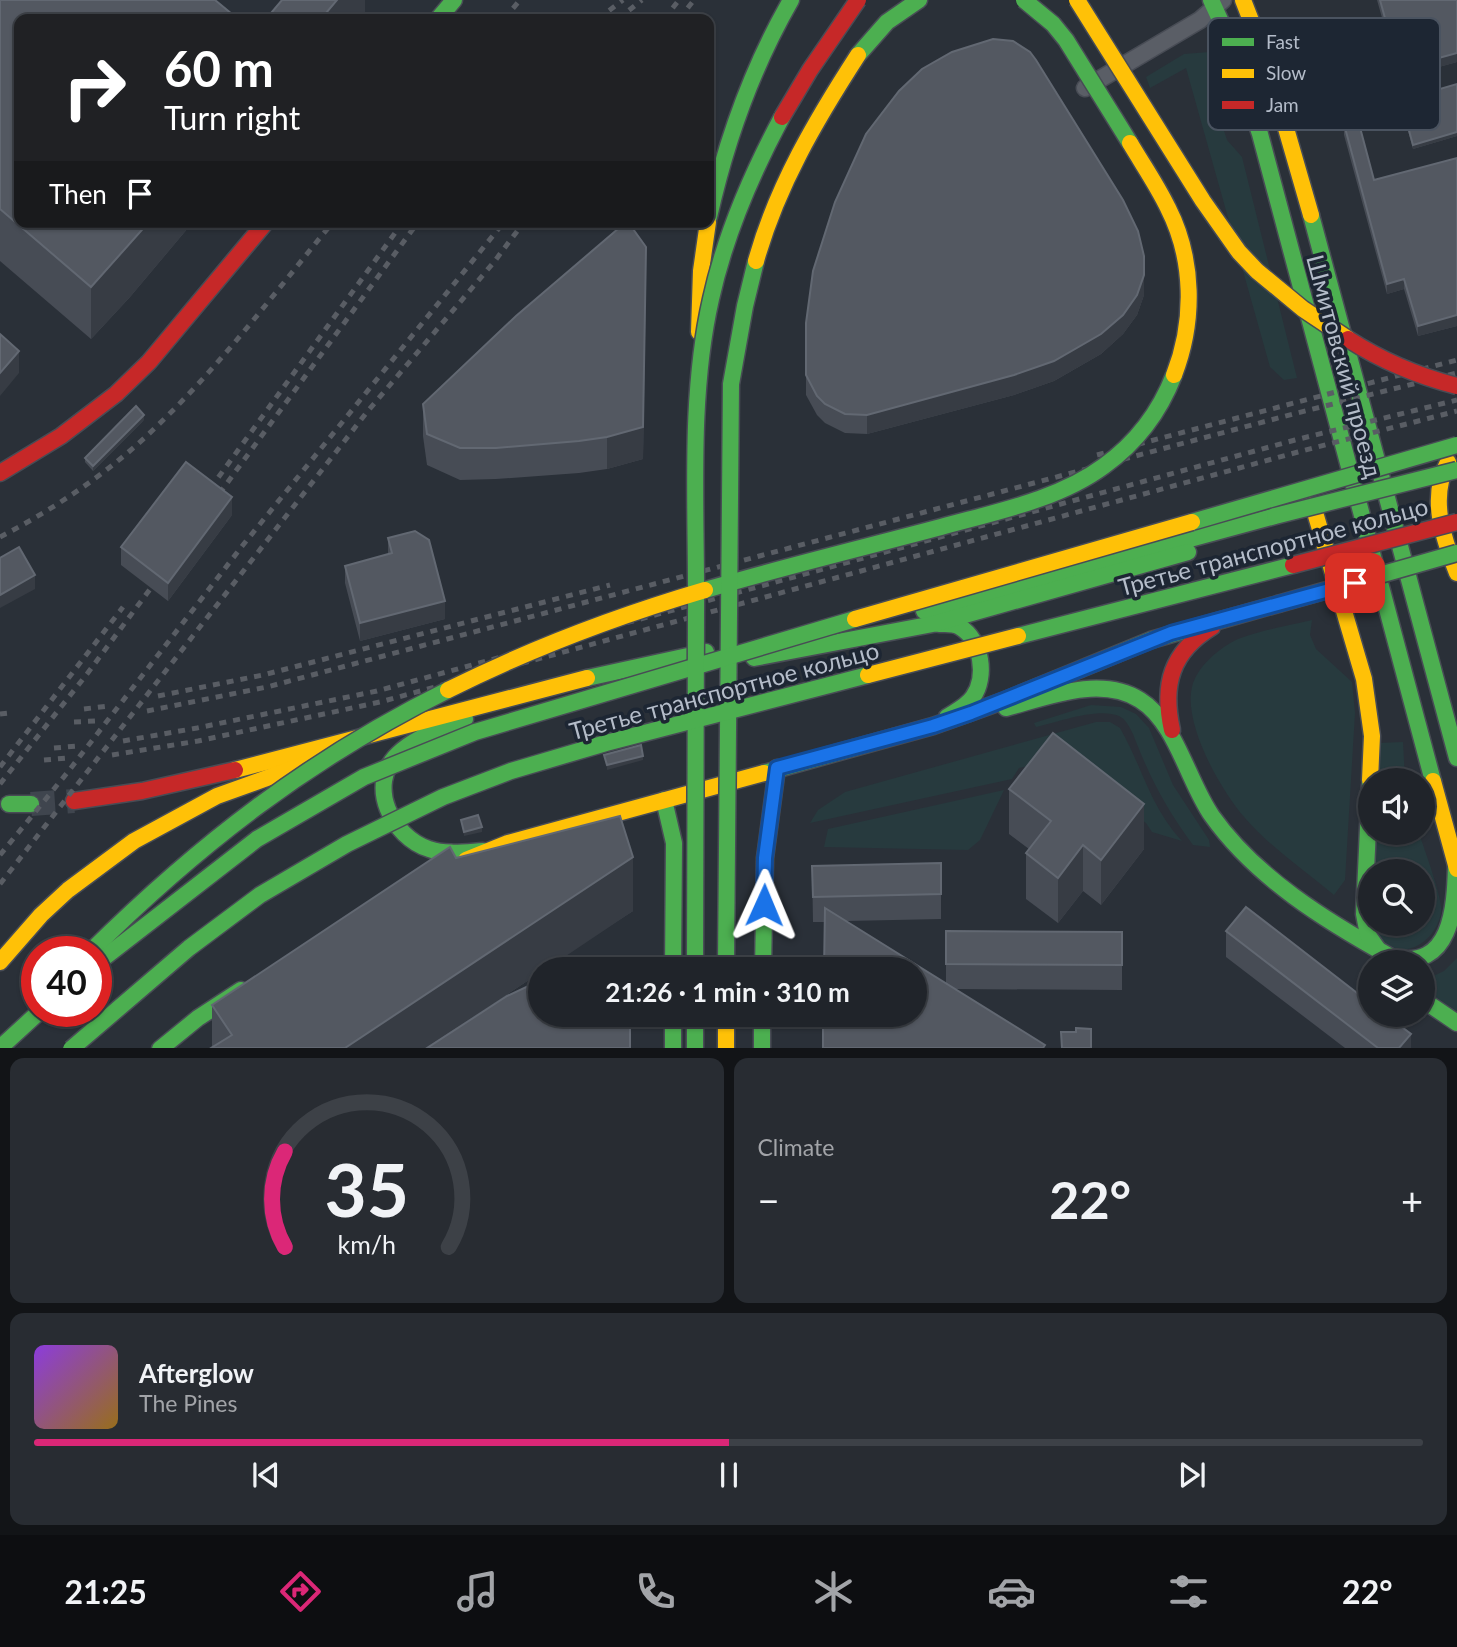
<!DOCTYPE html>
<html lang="en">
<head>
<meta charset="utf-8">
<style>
  body { margin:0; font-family:Lato,sans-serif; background:#282c32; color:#f1f3f6; height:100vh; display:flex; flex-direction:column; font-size:26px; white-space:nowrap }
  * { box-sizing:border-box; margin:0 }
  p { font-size:23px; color:#a2a4a8 }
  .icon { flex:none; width:38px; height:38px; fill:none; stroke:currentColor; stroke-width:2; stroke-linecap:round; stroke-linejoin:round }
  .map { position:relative; height:1048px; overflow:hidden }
  .drawer { display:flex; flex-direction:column; gap:10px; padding:10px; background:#121417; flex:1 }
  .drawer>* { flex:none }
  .banner { position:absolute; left:14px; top:14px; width:700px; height:214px; border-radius:14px; box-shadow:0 2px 5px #0004,0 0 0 2px #3d4147; background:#202124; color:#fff; overflow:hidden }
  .controls { position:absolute; left:1358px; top:768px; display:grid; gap:14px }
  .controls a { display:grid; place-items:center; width:77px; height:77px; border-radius:50%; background:#20242a; box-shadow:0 2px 5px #0004,0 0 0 2px #3d4147; font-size:35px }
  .speed { position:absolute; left:21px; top:936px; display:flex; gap:14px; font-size:35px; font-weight:700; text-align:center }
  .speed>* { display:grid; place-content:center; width:91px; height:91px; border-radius:50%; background:#20242a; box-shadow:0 2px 5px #0004,0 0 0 2px #3d4147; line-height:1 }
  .speed .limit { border:10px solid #d22; background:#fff; color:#111 }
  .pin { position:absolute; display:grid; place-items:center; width:60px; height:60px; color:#fff; margin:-30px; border-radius:14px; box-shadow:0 4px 10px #0006 }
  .me { position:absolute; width:77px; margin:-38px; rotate:1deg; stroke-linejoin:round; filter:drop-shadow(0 0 5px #0008) }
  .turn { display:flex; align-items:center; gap:24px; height:147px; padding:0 35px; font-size:32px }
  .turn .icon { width:91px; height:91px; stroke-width:2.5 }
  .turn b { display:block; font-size:49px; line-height:60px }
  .then { display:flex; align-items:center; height:66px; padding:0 35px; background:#0003; gap:14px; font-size:26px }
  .big { font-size:52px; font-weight:700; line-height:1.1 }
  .drawer .widget { flex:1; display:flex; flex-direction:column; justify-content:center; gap:10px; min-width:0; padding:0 24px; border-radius:14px; background:#282c32 }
  .drawer .dial { align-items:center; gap:0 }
  .dial svg { height:182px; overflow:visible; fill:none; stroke:#3d4147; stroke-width:7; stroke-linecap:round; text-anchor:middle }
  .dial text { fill:#f1f3f6; stroke:none }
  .song { display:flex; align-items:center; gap:21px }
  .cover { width:84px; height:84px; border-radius:10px; background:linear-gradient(135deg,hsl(270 70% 55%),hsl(40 70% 35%)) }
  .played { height:7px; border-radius:4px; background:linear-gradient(90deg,#db2777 50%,#3d4147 50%) }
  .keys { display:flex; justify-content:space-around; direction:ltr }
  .heat { display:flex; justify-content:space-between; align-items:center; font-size:38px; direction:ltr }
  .drawer .tiles { flex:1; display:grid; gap:10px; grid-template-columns:1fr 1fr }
  .widget:last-child { grid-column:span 2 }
  .trip { position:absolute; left:528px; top:957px; width:399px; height:70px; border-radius:35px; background:#20242a; box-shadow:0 2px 5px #0004,0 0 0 2px #3d4147; font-weight:700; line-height:70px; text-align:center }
  .dock { display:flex; height:112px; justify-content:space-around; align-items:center; background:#0d0e11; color:#a2a4a8 }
  .dock .icon { width:49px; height:49px }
  .dock .selected { color:#db2777 }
  .dock b { font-size:32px; color:#f1f3f6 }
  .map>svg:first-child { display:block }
  .green { fill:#273a3e }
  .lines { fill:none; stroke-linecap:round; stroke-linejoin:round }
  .primary-tunnel { stroke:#3f454e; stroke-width:24; stroke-dasharray:24 12; stroke-linecap:butt }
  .street-casing { stroke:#484c55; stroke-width:19 }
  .fast-casing { stroke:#484c55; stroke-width:19 }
  .slow-casing { stroke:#484c55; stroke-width:19 }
  .jam-casing { stroke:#484c55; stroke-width:19 }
  .street { stroke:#5a5e66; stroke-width:16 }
  .fast { stroke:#4caf50; stroke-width:16 }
  .slow { stroke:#ffc107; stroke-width:16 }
  .jam { stroke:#c62828; stroke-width:16 }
  .rail { stroke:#595d64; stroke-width:5; stroke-dasharray:7 7; stroke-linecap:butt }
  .fast-bridge-casing { stroke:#484c55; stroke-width:19; stroke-linecap:butt }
  .slow-bridge-casing { stroke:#484c55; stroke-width:19; stroke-linecap:butt }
  .jam-bridge-casing { stroke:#484c55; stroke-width:19; stroke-linecap:butt }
  .fast-bridge { stroke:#4caf50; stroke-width:16 }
  .slow-bridge { stroke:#ffc107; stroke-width:16 }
  .jam-bridge { stroke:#c62828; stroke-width:16 }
  .wall { fill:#474c55 }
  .shaded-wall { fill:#373c44 }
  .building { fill:#535861; stroke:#626872; stroke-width:2 }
  .route-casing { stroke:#114b97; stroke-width:18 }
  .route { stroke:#1a73e8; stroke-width:12 }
  .labels { text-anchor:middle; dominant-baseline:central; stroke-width:7; stroke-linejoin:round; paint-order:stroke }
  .street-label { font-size:24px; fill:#b4bcc9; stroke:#1d2633 }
  .key { fill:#1d2633; stroke:#4a5360; stroke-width:2 }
  .key-label { font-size:19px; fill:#b4bcc9 }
</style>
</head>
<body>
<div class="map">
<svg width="1457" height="1049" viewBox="0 0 1457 1049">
  <rect width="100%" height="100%" fill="#2a3038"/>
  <g class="green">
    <polygon points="1209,52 1208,83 1227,140 1242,157 1297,378 1284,380 1270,367 1186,68 1150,88 1146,77 1184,54"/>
    <path d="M1312,620L1310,635L1316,649L1352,682L1355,713L1345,880L1334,895C1304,870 1270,847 1245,818C1221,791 1183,724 1192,687C1197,667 1217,650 1234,641C1251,632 1292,625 1312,620Z"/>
    <path d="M1091,705L1121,707L1136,714L1149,728L1173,785L1209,840L1210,847L1193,845C1165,807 1150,778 1133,734C1130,728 1126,719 1119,716C1098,707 1058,722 1036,727L1034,723Z"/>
    <path d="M1096,722H1110L1120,728C1143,768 1149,805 1182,841L1152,832L1146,823L1062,759L1019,768L1012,779L810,823L818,810L845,792Z"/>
    <polygon points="1403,742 1405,780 1378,780 1379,743"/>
    <polygon points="1004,790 980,840 968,850 824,847 828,829"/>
    <path d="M1376,833H1419C1424,849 1443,899 1441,912C1435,951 1384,967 1375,924H1423V872H1375Z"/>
    <polygon points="1457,958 1457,1012 1423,990 1423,981 1444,971"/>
  </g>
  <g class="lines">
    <polyline class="primary-tunnel" points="31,804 74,801"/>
    <defs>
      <polyline id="street" points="1085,88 1200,20 1223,0"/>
      <g id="fast">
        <polyline points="1211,0 1227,35 1260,134 1433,781"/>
        <polyline points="438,19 454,0"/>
        <polyline points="858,55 887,22 919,0"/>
        <polyline points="1311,215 1457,758"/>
        <path d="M709,217C726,141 752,68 791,0"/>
        <polyline points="924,611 1275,516"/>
        <path d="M939,624C946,624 954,623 960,627C982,640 987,677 973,697C967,706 956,711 947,717"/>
        <polyline points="1018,636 1293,565"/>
        <polyline points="754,658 933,624 1188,552"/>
        <polyline points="587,678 706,652"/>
        <path d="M1006,708C1047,697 1101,675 1140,700C1176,722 1188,782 1212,816C1256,878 1326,921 1391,957C1452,972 1455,907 1456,865"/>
        <path d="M465,719C443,729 416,736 398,754C366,785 392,837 429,849C446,855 466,852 483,851"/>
        <polyline points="764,773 933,726 1003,701 1151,640 1278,604"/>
        <polyline points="1370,785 1364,914 1368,935 1377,948"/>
        <polyline points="664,800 674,843 673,970"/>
        <polyline points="9,804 31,804"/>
        <polyline points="763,970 765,858 777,768"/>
        <polyline points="1423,1000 1457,1023"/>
        <polyline points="673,1015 673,1049"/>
        <polyline points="695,1015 695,1049"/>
        <polyline points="762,1015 762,1049"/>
        <polyline points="0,1048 39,1012"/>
        <polyline points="160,1049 198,1018 241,990"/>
      </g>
      <g id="slow">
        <polyline points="1243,0 1266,59 1311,215"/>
        <polyline points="699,332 701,271 708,222"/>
        <path d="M1448,462C1429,498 1443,538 1457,573"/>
        <polyline points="1300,496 1314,509 1364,679 1372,736 1370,780"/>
        <polyline points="235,770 587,678"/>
        <polyline points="1433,781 1457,869"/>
        <polyline points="466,860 508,843 764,773"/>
        <polyline points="0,962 41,915 68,890 134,841 217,796 314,761"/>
        <polyline points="726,1015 726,1049"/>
      </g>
      <g id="jam">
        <polyline points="0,473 61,436 116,394 149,362 266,222"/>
        <path d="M1172,730C1162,685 1171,652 1212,627"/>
        <polyline points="74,801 142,791 235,770"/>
      </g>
    </defs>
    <use href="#street" class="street-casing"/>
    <use href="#fast" class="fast-casing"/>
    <use href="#slow" class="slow-casing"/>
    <use href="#jam" class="jam-casing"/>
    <use href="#street" class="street"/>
    <use href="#fast" class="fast"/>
    <use href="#slow" class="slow"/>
    <use href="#jam" class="jam"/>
    <g class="rail">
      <polyline points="504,19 520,0"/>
      <polyline points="598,19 623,0"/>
      <polyline points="618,19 642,0"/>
      <polyline points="664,19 679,0"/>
      <polyline points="679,19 694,0"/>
      <polyline points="1097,455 1457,360"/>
      <polyline points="202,500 403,222"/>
      <polyline points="211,505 418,222"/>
      <path d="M0,537C56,508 111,471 156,427C221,365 276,291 333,222"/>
      <polyline points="158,696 263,675 610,585"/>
      <polyline points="84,709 108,706"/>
      <polyline points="147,711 267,687 1297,413 1457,373"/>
      <polyline points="0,714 9,713"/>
      <polyline points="74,722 95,721"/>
      <polyline points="123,741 197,728 377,691 1295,440 1457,400"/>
      <polyline points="54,748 77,746"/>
      <polyline points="112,755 198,741 380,702 1298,452 1457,411"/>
      <polyline points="44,760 67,758"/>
      <polyline points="0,767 123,607"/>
      <polyline points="0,784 87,674 162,573"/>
      <polyline points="0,855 67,773 243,545 504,222"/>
      <polyline points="0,884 367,412 494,262 524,222"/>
    </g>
    <defs>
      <g id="fast-bridge">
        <polyline points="1024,0 1053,24 1066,40 1130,143"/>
        <polyline points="1275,516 1457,470"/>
        <polyline points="1192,522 1457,445"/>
        <path d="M705,590C783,567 862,548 941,527C995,512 1058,500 1104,466C1136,443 1160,411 1174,375"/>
        <polyline points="1278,604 1457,553"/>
        <path d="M90,952C199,844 309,759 448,690"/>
        <polyline points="726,963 731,384 745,306 756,261"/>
        <polyline points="96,964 257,839 364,777 475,732 855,619"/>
        <path d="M695,964C695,848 696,731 696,615C697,512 688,399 711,299C725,235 751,175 782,117"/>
        <polyline points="71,1049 189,948 260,895 347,844 443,797 511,771 606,743 868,675"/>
      </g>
      <g id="slow-bridge">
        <polyline points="1077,0 1203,201 1239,252 1257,271 1303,309 1348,339"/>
        <path d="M1130,143C1143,165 1157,185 1168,208C1194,259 1195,321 1174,375"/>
        <path d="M756,261C777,186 816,120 858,55"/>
        <polyline points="855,619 1192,522"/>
        <polyline points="868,675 1018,636"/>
        <path d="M448,690C530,649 617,616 705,590"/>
      </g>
      <g id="jam-bridge">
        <polyline points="782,117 810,70 858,0"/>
        <path d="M1348,339C1382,361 1418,376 1457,386"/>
        <polyline points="1293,565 1457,522"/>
      </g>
    </defs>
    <use href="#fast-bridge" class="fast-bridge-casing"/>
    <use href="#slow-bridge" class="slow-bridge-casing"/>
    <use href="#jam-bridge" class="jam-bridge-casing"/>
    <use href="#fast-bridge" class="fast-bridge"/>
    <use href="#slow-bridge" class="slow-bridge"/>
    <use href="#jam-bridge" class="jam-bridge"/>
  </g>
  <g class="wall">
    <polygon points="0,0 19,222 193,222 130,297 91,339 0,261"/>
    <polygon points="1377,0 1457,0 1457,62 1399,78"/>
    <polygon points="1457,84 1457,136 1413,149 1405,120 1373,130 1368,115 1368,110"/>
    <polygon points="1344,124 1374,180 1457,158 1457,326 1418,336 1404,289 1387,294 1344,135"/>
    <polygon points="646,278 643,459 607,469 579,473 496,479 460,480 427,465 423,436 423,404"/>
    <polygon points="1144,295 1137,315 1123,334 1101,354 1054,381 1014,395 867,434 845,433 825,423 817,415 806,395 806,323"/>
    <polygon points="144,420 93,471 85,462 85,458"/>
    <polygon points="232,515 168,601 121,565 121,547"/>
    <polygon points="388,538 445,619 360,641 345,583 345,566 388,554"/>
    <polygon points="1009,789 1144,849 1101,905 1083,891 1058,923 1026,899 1026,853 1029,849 1009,834"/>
    <polygon points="456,858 633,911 541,970 541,972 426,1048 212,1048 212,1005"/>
    <polygon points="812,866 941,894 941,919 846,921 946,984 946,931 1122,932 1122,990 955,989 1045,1048 825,922 813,922"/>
    <polygon points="1226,931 1411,1048 1345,1048 1226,957"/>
  </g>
  <g class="shaded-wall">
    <polygon points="337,0 365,0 365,19 321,19"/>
    <polygon points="1457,53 1457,62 1399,78 1399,69"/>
    <polygon points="1405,116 1405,120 1373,130 1373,125"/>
    <polygon points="1457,132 1457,136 1413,149 1413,145"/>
    <polygon points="149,222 193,222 130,297 91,339 91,287"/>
    <polygon points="646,247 643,459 607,469 607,437"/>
    <polygon points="1144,256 1144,295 1137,315 1123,334 1101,354 1054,381 1014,395 867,434 867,415"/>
    <polygon points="1404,279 1404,289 1387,294 1387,284"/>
    <polygon points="1457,315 1457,326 1418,336 1418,326"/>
    <polygon points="19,351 19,373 0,396 0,373"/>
    <polygon points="144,415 144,420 93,471 93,466"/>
    <polygon points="232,497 232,515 168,601 168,583"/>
    <polygon points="35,575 35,589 0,608 0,595"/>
    <polygon points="445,601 445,619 360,641 360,623"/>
    <polygon points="643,756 643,760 607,770 607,765"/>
    <polygon points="1144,804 1144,849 1101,905 1101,860"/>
    <polygon points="482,827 482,832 464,836 464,832"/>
    <polygon points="1083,845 1083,891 1058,923 1058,878"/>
    <polygon points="633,857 633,911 545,970 541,970 541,972 426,1048 345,1048"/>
    <polygon points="1411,1034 1411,1048 1399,1048"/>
  </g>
  <g class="building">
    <polygon points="0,0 215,0 238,19 19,19 19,222 149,222 91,287 0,209"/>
    <polygon points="282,0 337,0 321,19 266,19"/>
    <polygon points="1380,0 1457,0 1457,53 1399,69"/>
    <polygon points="993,39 1013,41 1030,52 1036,60 1123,200 1138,231 1144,256 1144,275 1137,295 1123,315 1101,334 1054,361 1014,375 867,415 845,414 825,404 817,396 806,375 806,323 813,271 835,202 866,134 899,91 922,69 952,52"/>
    <polygon points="1457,84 1457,132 1413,145 1405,116 1373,125 1368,110"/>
    <polygon points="1358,120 1374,180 1457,158 1457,315 1418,326 1404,279 1387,284 1344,124"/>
    <polygon points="626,222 628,222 646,247 643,427 607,437 579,441 496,448 460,448 427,434 423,404 516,316"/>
    <polygon points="0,334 19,351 0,373"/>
    <polygon points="136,406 144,415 93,466 85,458"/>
    <polygon points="186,462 232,497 168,583 121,547"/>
    <polygon points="415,531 429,540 445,601 360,623 345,566 392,553 388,538"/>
    <polygon points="19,547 35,575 0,595 0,558"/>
    <polygon points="1053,733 1144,804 1101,860 1083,845 1058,878 1026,853 1051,821 1009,789"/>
    <polygon points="641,745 643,756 607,765 604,755"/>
    <polygon points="478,815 482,827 464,832 461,820"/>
    <polygon points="620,816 633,857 345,1048 211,1048 232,1035 212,1005 450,847 456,858"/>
    <polygon points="941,863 941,894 813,897 812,866"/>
    <polygon points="1246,907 1370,1003 1370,1015 1386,1015 1411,1034 1399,1048 1378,1048 1226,931"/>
    <polygon points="825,908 1045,1045 1043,1048 823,1048 823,1015 915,1015 915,970 824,970"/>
    <polygon points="946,931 1122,932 1122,965 946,964"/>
    <polygon points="583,960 601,962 609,965 613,970 563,970"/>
    <polygon points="541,980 541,1015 630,1015 630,1048 427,1048 507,996"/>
    <polygon points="1076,1028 1091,1029 1091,1048 1062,1048 1061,1032 1076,1032"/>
  </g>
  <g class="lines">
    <defs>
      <polyline id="route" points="764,905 765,858 777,768 933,726 971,713 1171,633 1355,583"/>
    </defs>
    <use href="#route" class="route-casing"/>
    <use href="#route" class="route"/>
  </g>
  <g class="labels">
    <g class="street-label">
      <text transform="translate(1345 366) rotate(75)">Шмитовский проезд</text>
      <text transform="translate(1273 546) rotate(-15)">Третье транспортное кольцо</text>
      <text transform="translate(724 690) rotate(-15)">Третье транспортное кольцо</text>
    </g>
  </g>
  <rect x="1208" y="18" width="232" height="112" rx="10" class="key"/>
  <rect x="1222" y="38" width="32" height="8" fill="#4caf50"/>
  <rect x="1222" y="69" width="32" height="9" fill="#ffc107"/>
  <rect x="1222" y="101" width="32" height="8" fill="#c62828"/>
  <g class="key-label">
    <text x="1266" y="49">Fast</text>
    <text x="1266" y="80">Slow</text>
    <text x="1266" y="112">Jam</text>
  </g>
</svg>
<div class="controls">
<a><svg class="icon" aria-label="sound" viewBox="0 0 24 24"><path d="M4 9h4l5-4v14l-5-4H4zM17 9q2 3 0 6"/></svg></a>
<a><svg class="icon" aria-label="search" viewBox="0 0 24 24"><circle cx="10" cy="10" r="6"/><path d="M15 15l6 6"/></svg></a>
<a><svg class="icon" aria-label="layers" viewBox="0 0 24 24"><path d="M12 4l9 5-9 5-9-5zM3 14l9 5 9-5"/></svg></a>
</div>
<div class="speed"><div class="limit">40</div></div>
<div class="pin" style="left:1355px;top:583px;background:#d93025"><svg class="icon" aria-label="arrive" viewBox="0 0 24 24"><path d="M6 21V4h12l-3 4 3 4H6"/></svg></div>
<svg class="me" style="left:764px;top:905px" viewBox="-20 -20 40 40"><path d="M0-17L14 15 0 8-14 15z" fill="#1a73e8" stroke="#fff" stroke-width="4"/></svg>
<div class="trip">21:26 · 1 min · 310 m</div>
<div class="banner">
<div class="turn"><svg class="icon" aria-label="right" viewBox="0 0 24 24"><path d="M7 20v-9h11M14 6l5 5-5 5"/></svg><div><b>60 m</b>Turn right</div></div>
<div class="then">Then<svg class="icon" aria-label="arrive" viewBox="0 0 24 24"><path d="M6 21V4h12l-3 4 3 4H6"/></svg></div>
</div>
</div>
<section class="drawer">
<div class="tiles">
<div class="widget dial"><svg viewBox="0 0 100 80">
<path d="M14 69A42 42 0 1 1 86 69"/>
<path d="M14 69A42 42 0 0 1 14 27" stroke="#db2777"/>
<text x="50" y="56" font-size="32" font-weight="700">35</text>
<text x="50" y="72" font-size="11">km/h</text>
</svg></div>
<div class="widget"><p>Climate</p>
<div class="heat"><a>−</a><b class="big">22°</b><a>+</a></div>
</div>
<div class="widget">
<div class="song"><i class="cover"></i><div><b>Afterglow</b><p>The Pines</p></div></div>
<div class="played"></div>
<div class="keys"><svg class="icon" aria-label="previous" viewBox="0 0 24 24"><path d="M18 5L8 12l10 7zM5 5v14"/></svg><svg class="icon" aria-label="pause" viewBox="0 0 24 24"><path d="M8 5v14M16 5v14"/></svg><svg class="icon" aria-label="next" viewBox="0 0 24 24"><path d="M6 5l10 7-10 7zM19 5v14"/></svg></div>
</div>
</div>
</section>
<nav class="dock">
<b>21:25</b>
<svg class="icon selected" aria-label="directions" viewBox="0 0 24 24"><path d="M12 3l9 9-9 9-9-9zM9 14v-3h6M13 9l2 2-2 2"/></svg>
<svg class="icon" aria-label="music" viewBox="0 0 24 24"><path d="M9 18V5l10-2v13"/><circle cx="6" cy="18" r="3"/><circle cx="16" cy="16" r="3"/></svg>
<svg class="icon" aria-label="phone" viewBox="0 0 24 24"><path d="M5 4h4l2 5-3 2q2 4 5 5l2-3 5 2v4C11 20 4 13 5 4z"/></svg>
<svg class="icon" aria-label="climate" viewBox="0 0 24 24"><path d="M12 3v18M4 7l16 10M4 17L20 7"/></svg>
<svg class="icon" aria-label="car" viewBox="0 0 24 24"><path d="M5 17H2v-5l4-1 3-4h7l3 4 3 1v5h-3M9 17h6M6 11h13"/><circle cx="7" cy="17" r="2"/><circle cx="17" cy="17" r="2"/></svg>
<svg class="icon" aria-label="filters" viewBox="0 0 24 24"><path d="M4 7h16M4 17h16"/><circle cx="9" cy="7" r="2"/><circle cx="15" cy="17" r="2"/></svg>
<b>22°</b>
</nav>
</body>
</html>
